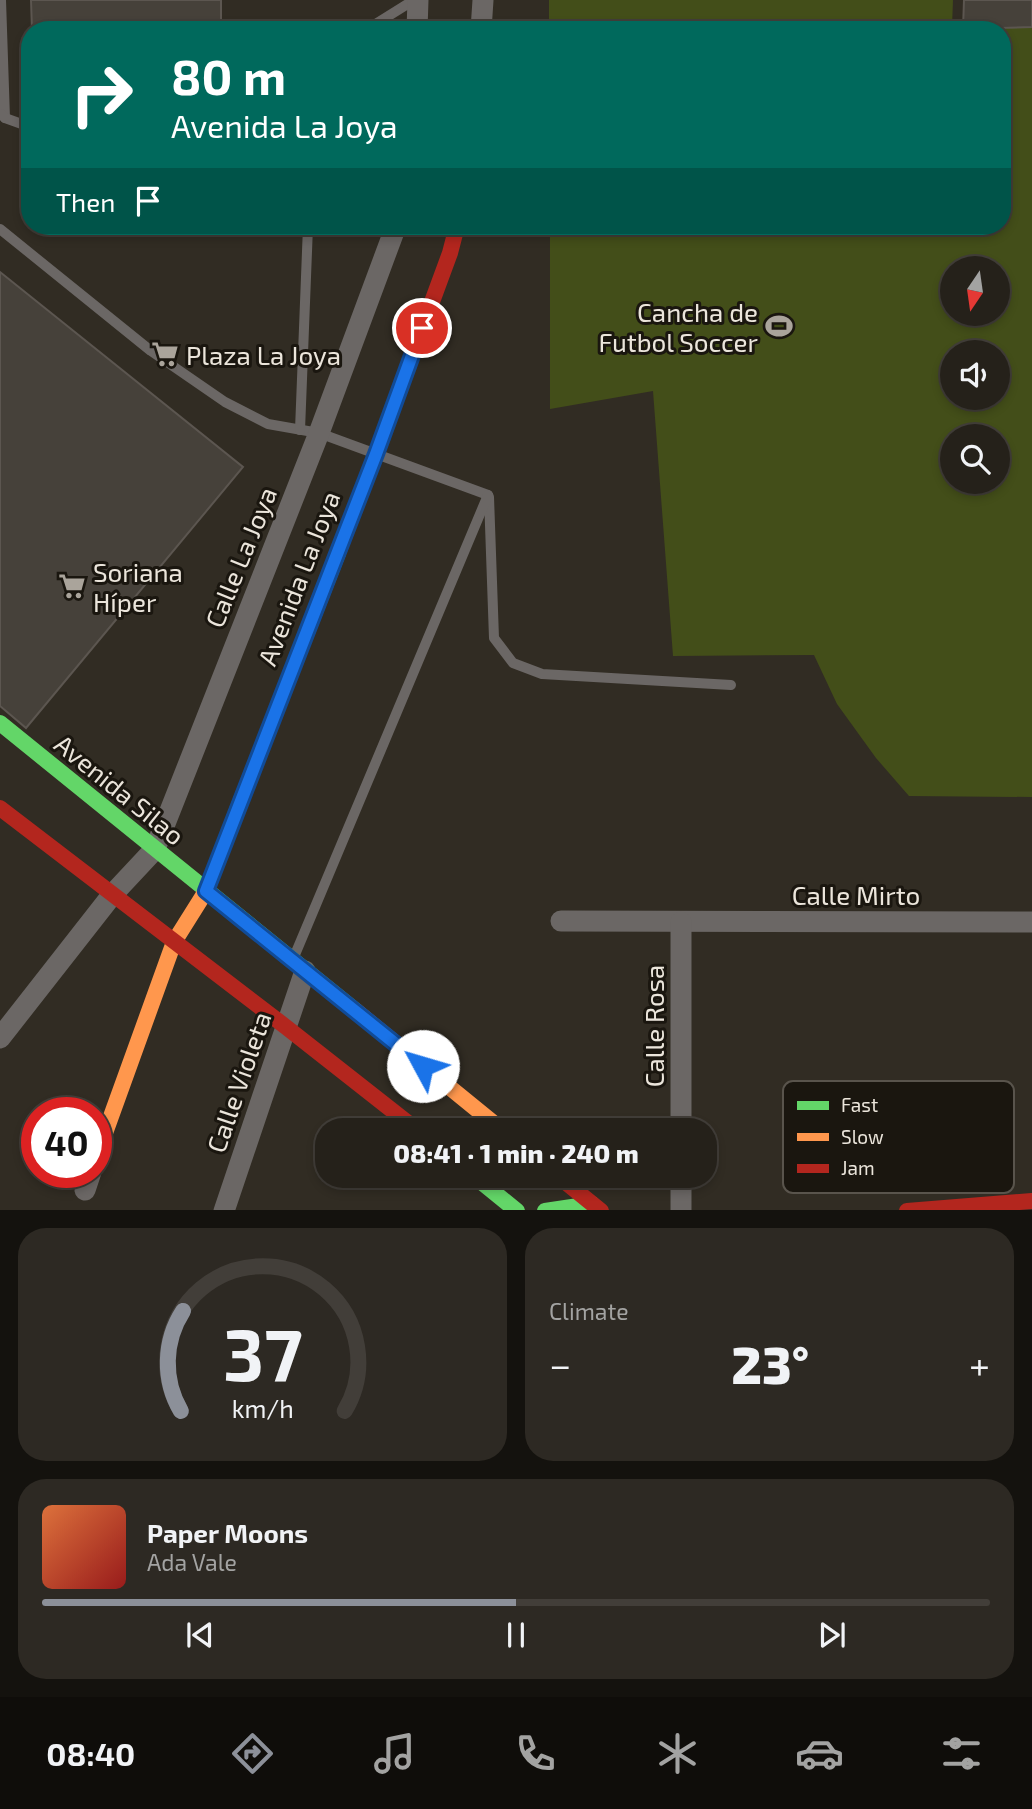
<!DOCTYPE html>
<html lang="en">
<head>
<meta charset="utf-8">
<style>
  body { margin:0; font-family:"Exo 2",sans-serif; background:#2d2923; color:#f1f3f6; height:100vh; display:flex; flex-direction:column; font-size:26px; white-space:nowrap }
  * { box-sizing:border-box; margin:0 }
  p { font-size:23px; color:#a3a3a2 }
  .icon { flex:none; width:38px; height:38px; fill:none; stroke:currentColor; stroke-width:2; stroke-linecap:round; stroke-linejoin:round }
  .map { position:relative; height:1210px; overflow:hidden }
  .drawer { display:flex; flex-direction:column; gap:18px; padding:18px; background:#14120e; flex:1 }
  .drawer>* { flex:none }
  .banner { position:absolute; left:21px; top:21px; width:990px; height:214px; border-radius:28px; box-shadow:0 4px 10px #0003,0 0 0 2px #423e39; background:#00695c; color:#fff; overflow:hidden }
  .needle { width:46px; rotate:193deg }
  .buttons { position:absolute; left:940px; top:256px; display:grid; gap:14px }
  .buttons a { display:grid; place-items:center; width:70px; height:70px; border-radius:50%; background:#25211a; box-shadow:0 4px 10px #0003,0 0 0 2px #423e39; font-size:35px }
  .speed { position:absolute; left:21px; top:1097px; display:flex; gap:14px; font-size:35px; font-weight:700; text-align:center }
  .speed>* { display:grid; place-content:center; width:91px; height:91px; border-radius:50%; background:#25211a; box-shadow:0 4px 10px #0003,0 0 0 2px #423e39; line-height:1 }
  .speed .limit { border:10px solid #d22; background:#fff; color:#111 }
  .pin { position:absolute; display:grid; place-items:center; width:60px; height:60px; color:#fff; margin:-30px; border:4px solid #fff; border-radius:50%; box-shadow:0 2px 7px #0007 }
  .me { position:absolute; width:77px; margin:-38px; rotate:309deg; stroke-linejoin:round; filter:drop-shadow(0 0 5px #0008) }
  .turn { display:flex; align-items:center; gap:24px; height:147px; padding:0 35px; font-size:32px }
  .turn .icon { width:91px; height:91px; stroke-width:2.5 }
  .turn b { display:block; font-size:49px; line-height:60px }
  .then { display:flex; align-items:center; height:66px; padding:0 35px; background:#0003; gap:14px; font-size:26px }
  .big { font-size:52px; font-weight:800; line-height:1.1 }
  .drawer .tile { flex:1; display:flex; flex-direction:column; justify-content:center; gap:10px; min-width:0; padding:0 24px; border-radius:28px; background:#2d2923 }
  .drawer .dial { align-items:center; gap:0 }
  .dial svg { height:182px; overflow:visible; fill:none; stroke:#423e39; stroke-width:7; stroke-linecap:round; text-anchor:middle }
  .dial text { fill:#f1f3f6; stroke:none }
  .song { display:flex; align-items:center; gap:21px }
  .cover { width:84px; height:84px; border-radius:10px; background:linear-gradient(135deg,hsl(20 70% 55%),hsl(0 70% 35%)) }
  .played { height:7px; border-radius:4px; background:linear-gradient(90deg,#8c9099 50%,#423e39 50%) }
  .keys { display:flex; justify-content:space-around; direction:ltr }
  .heat { display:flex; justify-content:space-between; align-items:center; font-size:38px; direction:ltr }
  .drawer .tiles { flex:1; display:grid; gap:18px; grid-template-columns:1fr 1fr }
  .tile:last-child { grid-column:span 2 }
  .trip { position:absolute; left:315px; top:1118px; width:402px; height:70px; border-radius:28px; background:#25211a; box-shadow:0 4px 10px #0003,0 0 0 2px #423e39; font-weight:800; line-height:70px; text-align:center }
  .tab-bar { display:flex; height:112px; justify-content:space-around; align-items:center; background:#0f0d0a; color:#a3a3a2 }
  .tab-bar .icon { width:49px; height:49px }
  .tab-bar .active { color:#8c9099 }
  .tab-bar b { font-size:32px; color:#f1f3f6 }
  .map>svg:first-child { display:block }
  .green { fill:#434e19; fill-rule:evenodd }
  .building { fill:#46413a; stroke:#5c5650; stroke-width:2 }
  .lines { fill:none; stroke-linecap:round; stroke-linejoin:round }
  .lane { stroke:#6b6765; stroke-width:10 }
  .street { stroke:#6b6765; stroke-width:21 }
  .fast { stroke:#63d668; stroke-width:16 }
  .slow { stroke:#ff974d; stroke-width:16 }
  .jam { stroke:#b3261e; stroke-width:16 }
  .route-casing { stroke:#114b97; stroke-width:18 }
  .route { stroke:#1a73e8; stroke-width:12 }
  .labels { text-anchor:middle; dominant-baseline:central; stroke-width:6; stroke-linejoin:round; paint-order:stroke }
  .poi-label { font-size:26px; fill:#ebe5db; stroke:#1a160f; text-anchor:start }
  .street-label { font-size:26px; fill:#ebe5db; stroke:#1a160f }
  .key { fill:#1a160f; stroke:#59544c; stroke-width:2 }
  .key-label { font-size:19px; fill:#ebe5db }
</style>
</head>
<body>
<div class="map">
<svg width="1032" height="1211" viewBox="0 0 1032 1211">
  <rect width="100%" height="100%" fill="#312c23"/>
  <path class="green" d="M549,0H953L952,27L1032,25V797L909,796L876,758L837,704L814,655L673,656L653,391L550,409V226H1003V30H549ZM952,268H998V313H952ZM952,352H998V397H952ZM952,436H998V481H952Z"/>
  <g class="building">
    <polygon points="31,0 221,0 221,30 32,30"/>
    <polygon points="964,0 1032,0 1032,27 963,29"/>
    <rect x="27" y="39" width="3" height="58"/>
    <polygon points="0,272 243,467 26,728 0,706"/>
  </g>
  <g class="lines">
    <g class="lane">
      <polyline points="1,0 5,118"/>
      <polyline points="366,30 414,0"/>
      <polyline points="1,114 5,118 30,127"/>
      <polyline points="0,229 151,351 225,402 268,424 319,433 488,495"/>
      <polyline points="300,430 308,226"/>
      <polyline points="489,497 494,638 513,663 542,674 731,685"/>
      <polyline points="294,957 488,495"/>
    </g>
    <g class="street">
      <polyline points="417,30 418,0"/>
      <polyline points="481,30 483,0"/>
      <polyline points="561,921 1032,922"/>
      <polyline points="0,1038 112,895 155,849 319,433 396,226"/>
      <polyline points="681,1130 681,922"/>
      <polyline points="85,1190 91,1172"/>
      <polyline points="224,1211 305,971"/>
      <polyline points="681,1211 681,1176"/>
    </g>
    <g class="fast">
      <polyline points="0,723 356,1011"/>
      <polyline points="236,813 338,553"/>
      <polyline points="474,1176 517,1211"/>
      <polyline points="545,1211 592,1204"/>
    </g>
    <g class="slow">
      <polyline points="356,1011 502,1130"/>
      <polyline points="96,1158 174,942 206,891 236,813"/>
    </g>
    <g class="jam">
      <polyline points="338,553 376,454 450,253 457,226"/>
      <polyline points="0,808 286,1027 417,1130"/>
      <polyline points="558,1176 601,1211"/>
      <polyline points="907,1211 1032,1201"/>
    </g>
  </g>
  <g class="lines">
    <defs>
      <polyline id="route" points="422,328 376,454 206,891 423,1066"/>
    </defs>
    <use href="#route" class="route-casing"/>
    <use href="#route" class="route"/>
  </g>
  <defs>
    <symbol id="stadium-bare" viewBox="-9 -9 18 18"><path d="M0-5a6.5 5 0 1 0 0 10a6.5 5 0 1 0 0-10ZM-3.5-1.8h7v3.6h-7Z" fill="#aaa49b" stroke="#1a160f" stroke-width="2.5" paint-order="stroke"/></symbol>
    <symbol id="supermarket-bare" viewBox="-9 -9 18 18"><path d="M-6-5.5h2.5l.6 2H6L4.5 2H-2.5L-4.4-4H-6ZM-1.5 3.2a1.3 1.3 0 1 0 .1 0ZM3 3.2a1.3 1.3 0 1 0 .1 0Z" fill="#aaa49b" stroke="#1a160f" stroke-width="2.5" paint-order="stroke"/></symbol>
  </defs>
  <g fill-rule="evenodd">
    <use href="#stadium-bare" x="760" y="307" width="38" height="38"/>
    <use href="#supermarket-bare" x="146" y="335" width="38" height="38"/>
    <use href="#supermarket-bare" x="53" y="567" width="38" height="38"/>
  </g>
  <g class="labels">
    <g class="poi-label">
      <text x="758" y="311" text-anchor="end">Cancha de<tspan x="758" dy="30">Futbol Soccer</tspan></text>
      <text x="186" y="354">Plaza La Joya</text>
      <text x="93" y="571">Soriana<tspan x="93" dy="30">Híper</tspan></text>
    </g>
    <g class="street-label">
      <text transform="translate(240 557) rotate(-68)">Calle La Joya</text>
      <text transform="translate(298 578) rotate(-69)">Avenida La Joya</text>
      <text transform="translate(120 789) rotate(39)">Avenida Silao</text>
      <text x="856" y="894">Calle Mirto</text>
      <text transform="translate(653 1026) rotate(-90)">Calle Rosa</text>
      <text transform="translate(238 1082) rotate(-71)">Calle Violeta</text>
    </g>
  </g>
  <rect x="783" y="1081" width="231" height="112" rx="10" class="key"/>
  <rect x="797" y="1101" width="32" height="9" fill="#63d668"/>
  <rect x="797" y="1133" width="32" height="8" fill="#ff974d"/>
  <rect x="797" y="1164" width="32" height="9" fill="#b3261e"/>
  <g class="key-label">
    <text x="841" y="1112">Fast</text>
    <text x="841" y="1144">Slow</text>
    <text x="841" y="1175">Jam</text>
  </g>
</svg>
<div class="buttons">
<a><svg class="needle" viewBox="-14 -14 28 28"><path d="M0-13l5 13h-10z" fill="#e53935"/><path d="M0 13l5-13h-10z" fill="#a3a3a2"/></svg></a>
<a><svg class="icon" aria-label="sound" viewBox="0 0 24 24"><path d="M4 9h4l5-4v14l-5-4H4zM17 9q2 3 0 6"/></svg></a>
<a><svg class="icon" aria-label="search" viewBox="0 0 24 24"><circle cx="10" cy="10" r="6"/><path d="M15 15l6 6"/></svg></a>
</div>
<div class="speed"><div class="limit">40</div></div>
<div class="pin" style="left:422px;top:328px;background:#d93025"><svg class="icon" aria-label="arrive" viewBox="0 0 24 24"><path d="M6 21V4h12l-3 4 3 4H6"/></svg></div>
<svg class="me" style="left:423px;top:1066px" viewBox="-20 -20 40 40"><circle r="19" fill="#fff"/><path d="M0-13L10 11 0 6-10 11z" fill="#1a73e8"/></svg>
<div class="trip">08:41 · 1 min · 240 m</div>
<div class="banner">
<div class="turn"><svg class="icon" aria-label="right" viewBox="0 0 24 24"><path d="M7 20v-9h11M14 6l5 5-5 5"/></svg><div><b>80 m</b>Avenida La Joya</div></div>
<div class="then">Then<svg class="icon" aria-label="arrive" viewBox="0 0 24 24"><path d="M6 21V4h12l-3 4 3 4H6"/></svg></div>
</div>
</div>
<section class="drawer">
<div class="tiles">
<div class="tile dial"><svg viewBox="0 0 100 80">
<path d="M14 69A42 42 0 1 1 86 69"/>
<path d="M14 69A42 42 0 0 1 15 25" stroke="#8c9099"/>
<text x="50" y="56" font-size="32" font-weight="700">37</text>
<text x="50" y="72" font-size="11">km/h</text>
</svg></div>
<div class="tile"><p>Climate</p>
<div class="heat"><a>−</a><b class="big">23°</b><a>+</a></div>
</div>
<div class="tile">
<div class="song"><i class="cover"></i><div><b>Paper Moons</b><p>Ada Vale</p></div></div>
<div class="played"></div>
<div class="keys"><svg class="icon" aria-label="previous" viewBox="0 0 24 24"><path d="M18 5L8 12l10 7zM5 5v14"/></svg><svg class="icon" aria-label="pause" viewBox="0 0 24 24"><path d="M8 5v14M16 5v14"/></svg><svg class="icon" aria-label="next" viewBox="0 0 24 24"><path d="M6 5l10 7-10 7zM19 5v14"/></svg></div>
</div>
</div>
</section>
<nav class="tab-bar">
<b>08:40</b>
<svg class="icon active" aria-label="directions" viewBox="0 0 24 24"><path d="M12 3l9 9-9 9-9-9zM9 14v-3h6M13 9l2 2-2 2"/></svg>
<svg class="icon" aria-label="music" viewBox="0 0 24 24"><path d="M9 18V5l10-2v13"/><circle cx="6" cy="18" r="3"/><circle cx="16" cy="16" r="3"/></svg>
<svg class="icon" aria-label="phone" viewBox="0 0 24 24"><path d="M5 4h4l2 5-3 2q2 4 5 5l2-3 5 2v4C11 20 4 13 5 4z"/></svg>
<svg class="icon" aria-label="climate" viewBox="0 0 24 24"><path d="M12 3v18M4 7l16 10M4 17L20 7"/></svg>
<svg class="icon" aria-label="car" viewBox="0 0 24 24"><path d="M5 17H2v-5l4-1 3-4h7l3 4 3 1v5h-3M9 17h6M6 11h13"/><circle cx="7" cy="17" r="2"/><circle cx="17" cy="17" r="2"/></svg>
<svg class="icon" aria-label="filters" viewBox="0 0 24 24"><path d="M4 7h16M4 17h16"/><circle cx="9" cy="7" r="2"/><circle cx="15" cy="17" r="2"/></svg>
</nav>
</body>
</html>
